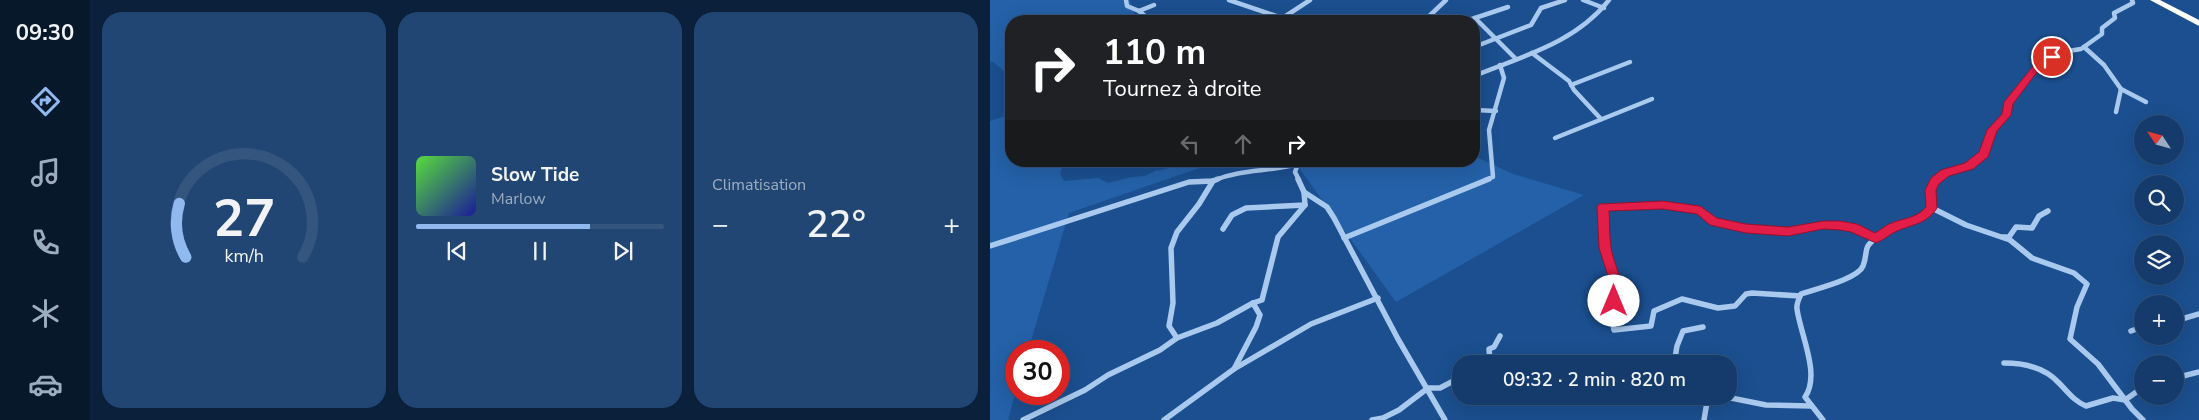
<!DOCTYPE html>
<html lang="fr">
<head>
<meta charset="utf-8">
<style>
  body { margin:0; font-family:"Nunito Sans",sans-serif; background:#214673; color:#f1f3f6; height:100vh; display:flex; flex-direction:column; font-size:19px; white-space:nowrap }
  * { box-sizing:border-box; margin:0 }
  p { font-size:16px; color:#9dadc1 }
  .icon { flex:none; width:28px; height:28px; fill:none; stroke:currentColor; stroke-width:2; stroke-linecap:round; stroke-linejoin:round }
  .map { position:relative; flex:1; overflow:hidden }
  .drawer { display:flex; flex-direction:column; gap:12px; padding:12px; background:#0b203b; width:900px }
  .drawer>* { flex:none }
  .banner { position:absolute; left:15px; top:15px; width:475px; height:152px; border-radius:20px; box-shadow:0 5px 20px #0002,0 0 0 1px #33557e; background:#202124; color:#fff; overflow:hidden }
  .needle { width:32px; rotate:306deg }
  .buttons { position:absolute; left:1144px; top:115px; display:grid; gap:10px }
  .buttons a { display:grid; place-items:center; width:50px; height:50px; border-radius:50%; background:#143b6b; box-shadow:0 5px 20px #0002,0 0 0 1px #33557e; font-size:25px }
  .speed { position:absolute; left:15px; top:340px; display:flex; gap:10px; font-size:25px; font-weight:700; text-align:center }
  .speed>* { display:grid; place-content:center; width:65px; height:65px; border-radius:50%; background:#143b6b; box-shadow:0 5px 20px #0002,0 0 0 1px #33557e; line-height:1 }
  .speed .limit { border:8px solid #d22; background:#fff; color:#111 }
  .pin { position:absolute; display:grid; place-items:center; width:42px; height:42px; color:#fff; margin:-21px; border:2px solid #fff; border-radius:50%; box-shadow:0 1px 5px #0007 }
  .me { position:absolute; width:55px; margin:-28px; rotate:0deg; stroke-linejoin:round; filter:drop-shadow(0 0 4px #0008) }
  .turn { display:flex; align-items:center; gap:18px; height:105px; padding:0 15px; font-size:22px }
  .turn .icon { width:65px; height:65px; stroke-width:2.5 }
  .turn b { display:block; font-size:35px; line-height:42px }
  .lanes { display:flex; align-items:center; height:48px; padding:0 15px; background:#0003; justify-content:center; gap:25px; direction:ltr }
  .lanes .off { opacity:.35 }
  .big { font-size:38px; font-weight:600; line-height:1.1 }
  .drawer .widget { flex:1; display:flex; flex-direction:column; justify-content:center; gap:8px; min-width:0; padding:0 18px; border-radius:20px; background:#214673 }
  .drawer .dial { align-items:center; gap:0 }
  .dial svg { height:130px; overflow:visible; fill:none; stroke:#33557e; stroke-width:7; stroke-linecap:round; text-anchor:middle }
  .dial text { fill:#f1f3f6; stroke:none }
  .song { display:flex; align-items:center; gap:15px }
  .cover { width:60px; height:60px; border-radius:8px; background:linear-gradient(135deg,hsl(110 70% 55%),hsl(240 70% 35%)) }
  .played { height:5px; border-radius:2px; background:linear-gradient(90deg,#90b9f0 70%,#33557e 70%) }
  .keys { display:flex; justify-content:space-around; direction:ltr }
  .heat { display:flex; justify-content:space-between; align-items:center; font-size:28px; direction:ltr }
  .drawer .tiles { flex:1; display:grid; gap:12px; grid-template-columns:repeat(3,1fr) }
  .trip { position:absolute; left:462px; top:355px; width:285px; height:50px; border-radius:20px; background:#143b6b; box-shadow:0 5px 20px #0002,0 0 0 1px #33557e; font-weight:600; line-height:50px; text-align:center }
  main { display:flex; flex:1; min-height:0 }
  .tabs { display:flex; flex-direction:column; width:90px; justify-content:space-around; align-items:center; background:#08182b; color:#9dadc1 }
  .tabs .icon { width:35px; height:35px }
  .tabs .on { color:#90b9f0 }
  .tabs b { font-size:22px; color:#f1f3f6 }
  .map>svg:first-child { display:block }
  .green { fill:#2461a8 }
  .lines { fill:none; stroke-linecap:round; stroke-linejoin:round }
  .street-far1 { stroke:#a9c9ee; stroke-width:4.5 }
  .street { stroke:#a9c9ee; stroke-width:5.5 }
  .highway { fill:#fff; fill-rule:evenodd }
  .route { fill:#e11d48; stroke:#92132f }
</style>
</head>
<body>
<main>
<nav class="tabs">
<b>09:30</b>
<svg class="icon on" aria-label="directions" viewBox="0 0 24 24"><path d="M12 3l9 9-9 9-9-9zM9 14v-3h6M13 9l2 2-2 2"/></svg>
<svg class="icon" aria-label="music" viewBox="0 0 24 24"><path d="M9 18V5l10-2v13"/><circle cx="6" cy="18" r="3"/><circle cx="16" cy="16" r="3"/></svg>
<svg class="icon" aria-label="phone" viewBox="0 0 24 24"><path d="M5 4h4l2 5-3 2q2 4 5 5l2-3 5 2v4C11 20 4 13 5 4z"/></svg>
<svg class="icon" aria-label="climate" viewBox="0 0 24 24"><path d="M12 3v18M4 7l16 10M4 17L20 7"/></svg>
<svg class="icon" aria-label="car" viewBox="0 0 24 24"><path d="M5 17H2v-5l4-1 3-4h7l3 4 3 1v5h-3M9 17h6M6 11h13"/><circle cx="7" cy="17" r="2"/><circle cx="17" cy="17" r="2"/></svg>
</nav>
<section class="drawer">
<div class="tiles">
<div class="widget dial"><svg viewBox="0 0 100 80">
<path d="M14 69A42 42 0 1 1 86 69"/>
<path d="M14 69A42 42 0 0 1 10 36" stroke="#90b9f0"/>
<text x="50" y="56" font-size="32" font-weight="700">27</text>
<text x="50" y="72" font-size="11">km/h</text>
</svg></div>
<div class="widget">
<div class="song"><i class="cover"></i><div><b>Slow Tide</b><p>Marlow</p></div></div>
<div class="played"></div>
<div class="keys"><svg class="icon" aria-label="previous" viewBox="0 0 24 24"><path d="M18 5L8 12l10 7zM5 5v14"/></svg><svg class="icon" aria-label="pause" viewBox="0 0 24 24"><path d="M8 5v14M16 5v14"/></svg><svg class="icon" aria-label="next" viewBox="0 0 24 24"><path d="M6 5l10 7-10 7zM19 5v14"/></svg></div>
</div>
<div class="widget"><p>Climatisation</p>
<div class="heat"><a>−</a><b class="big">22°</b><a>+</a></div>
</div>
</div>
</section>
<div class="map">
<svg width="1209" height="420" viewBox="0 0 1209 420">
  <rect width="100%" height="100%" fill="#1b4f8f"/>
  <g class="green">
    <polygon points="0,0 140,0 145,17 152,21 21,21 21,84 14,71 2,61 0,62"/>
    <polygon points="21,114 21,161 80,161 72,167 70,174 74,181 108,178 118,183 142,177 155,176 165,171 176,169 187,161 230,161 79,213 38,351 26,351 26,391 18,420 0,420 0,121"/>
    <polygon points="484,156 523,174 594,195 406,302 304,161 484,161"/>
  </g>
  <g class="lines">
    <g class="street-far1">
      <polyline points="136,0 137,6 149,11 164,5"/>
      <polyline points="239,0 301,21"/>
      <polyline points="593,0 614,8"/>
      <polyline points="149,11 161,21"/>
      <polyline points="485,18 526,59"/>
      <polyline points="288,21 320,0"/>
      <polyline points="434,21 456,0"/>
      <polyline points="476,21 518,7"/>
      <polyline points="484,47 541,25 551,8 575,0"/>
      <polyline points="1094,47 1114,65 1131,89 1156,102"/>
      <polyline points="542,53 579,81 584,90 611,119"/>
      <path d="M484,76C533,56 585,43 619,0"/>
      <polyline points="581,85 640,62"/>
      <polyline points="484,110 506,111"/>
      <polyline points="1126,112 1131,89"/>
      <polyline points="565,138 662,99"/>
      <path d="M225,180C252,169 279,172 307,164"/>
      <polyline points="309,180 305,172 309,161"/>
      <polyline points="495,180 503,177 499,130 514,78 510,65"/>
      <polyline points="946,180 955,173 979,166 994,154 1002,130 1016,115 1018,104 1051,62 1072,52 1091,49 1112,34 1112,28 1125,18 1124,13 1143,3 1142,0"/>
    </g>
    <g class="street">
      <polyline points="314,192 337,207 344,218 408,339 455,420"/>
      <polyline points="942,208 976,225 1020,240 1042,258 1084,273 1097,284 1087,307 1080,339 1108,364 1142,409 1153,420"/>
      <polyline points="233,229 242,215 256,208 315,205"/>
      <polyline points="1013,237 1019,237 1026,227 1042,228 1049,216 1058,211"/>
      <polyline points="354,238 499,179"/>
      <polyline points="0,246 199,182 223,181 228,179"/>
      <polyline points="810,296 762,293 756,294 745,306 728,308 692,299 664,311 661,326 624,330 621,316 624,301 624,276 615,248 613,207 673,205 710,210 724,222 756,229 798,232 833,225 850,225 863,228 886,238"/>
      <polyline points="1185,321 1209,314"/>
      <polyline points="1141,331 1152,327"/>
      <polyline points="187,338 179,326 183,303 181,248 187,232 209,204 223,181"/>
      <path d="M1014,363C1034,363 1055,368 1069,383C1078,392 1084,401 1096,406L1123,398L1135,400L1152,388"/>
      <polyline points="496,364 500,360 499,349 504,347 510,336"/>
      <polyline points="684,364 687,346 693,331 713,327"/>
      <polyline points="244,369 321,324 388,298"/>
      <polyline points="1185,378 1209,372"/>
      <polyline points="731,396 776,405 821,406"/>
      <polyline points="33,420 95,390 118,375 170,350 187,338 227,323 263,303"/>
      <polyline points="174,420 244,369 266,327 270,315 263,303 272,300 288,237 315,205 314,192 308,179"/>
      <polyline points="382,420 393,418 409,410 438,388 450,388 471,377"/>
      <polyline points="714,420 718,396"/>
      <path d="M833,420L815,397C831,375 810,333 807,309C806,304 809,299 811,294C825,289 868,279 873,266C879,251 871,248 888,237C906,225 927,223 942,208L940,190L948,179"/>
    </g>
    <polygon class="highway" points="1160,0 1170,0 1209,20 1209,26"/>
  </g>
  <path class="route" d="M1062,54L1066,57L1055,64L1044,76L1023,104L1021,115L1007,131L998,157L983,169L959,176L949,184L946,190L947,208C937,224 923,224 907,231C900,234 894,240 886,243L861,232L850,230L833,229L798,236L756,233L720,225L707,214L673,209L619,211C620,223 619,235 621,247C623,265 638,285 628,305L624,306L619,305L617,301L618,276L609,248L607,207L609,204L673,201L710,206L727,218L756,224L798,227L833,221H850L867,224L885,233C890,230 895,226 899,224C912,218 926,219 936,207L935,190L941,178L951,170L975,163L989,152L997,130L1012,114L1014,102L1048,60Z"/>
</svg>
<div class="buttons">
<a><svg class="needle" viewBox="-14 -14 28 28"><path d="M0-13l5 13h-10z" fill="#e53935"/><path d="M0 13l5-13h-10z" fill="#9dadc1"/></svg></a>
<a><svg class="icon" aria-label="search" viewBox="0 0 24 24"><circle cx="10" cy="10" r="6"/><path d="M15 15l6 6"/></svg></a>
<a><svg class="icon" aria-label="layers" viewBox="0 0 24 24"><path d="M12 4l9 5-9 5-9-5zM3 14l9 5 9-5"/></svg></a>
<a>+</a>
<a>−</a>
</div>
<div class="speed"><div class="limit">30</div></div>
<div class="pin" style="left:1062px;top:57px;background:#d93025"><svg class="icon" aria-label="arrive" viewBox="0 0 24 24"><path d="M6 21V4h12l-3 4 3 4H6"/></svg></div>
<svg class="me" style="left:624px;top:301px" viewBox="-20 -20 40 40"><circle r="19" fill="#fff"/><path d="M0-13L10 11 0 6-10 11z" fill="#e11d48"/></svg>
<div class="trip">09:32 · 2 min · 820 m</div>
<div class="banner">
<div class="turn"><svg class="icon" aria-label="right" viewBox="0 0 24 24"><path d="M7 20v-9h11M14 6l5 5-5 5"/></svg><div><b>110 m</b>Tournez à droite</div></div>
<div class="lanes"><svg class="icon off" aria-label="left" viewBox="0 0 24 24"><path d="M17 20v-9H6M10 6l-5 5 5 5"/></svg><svg class="icon off" aria-label="ahead" viewBox="0 0 24 24"><path d="M12 20V5M6 11l6-6 6 6"/></svg><svg class="icon" aria-label="right" viewBox="0 0 24 24"><path d="M7 20v-9h11M14 6l5 5-5 5"/></svg></div>
</div>
</div>
</main>
</body>
</html>
